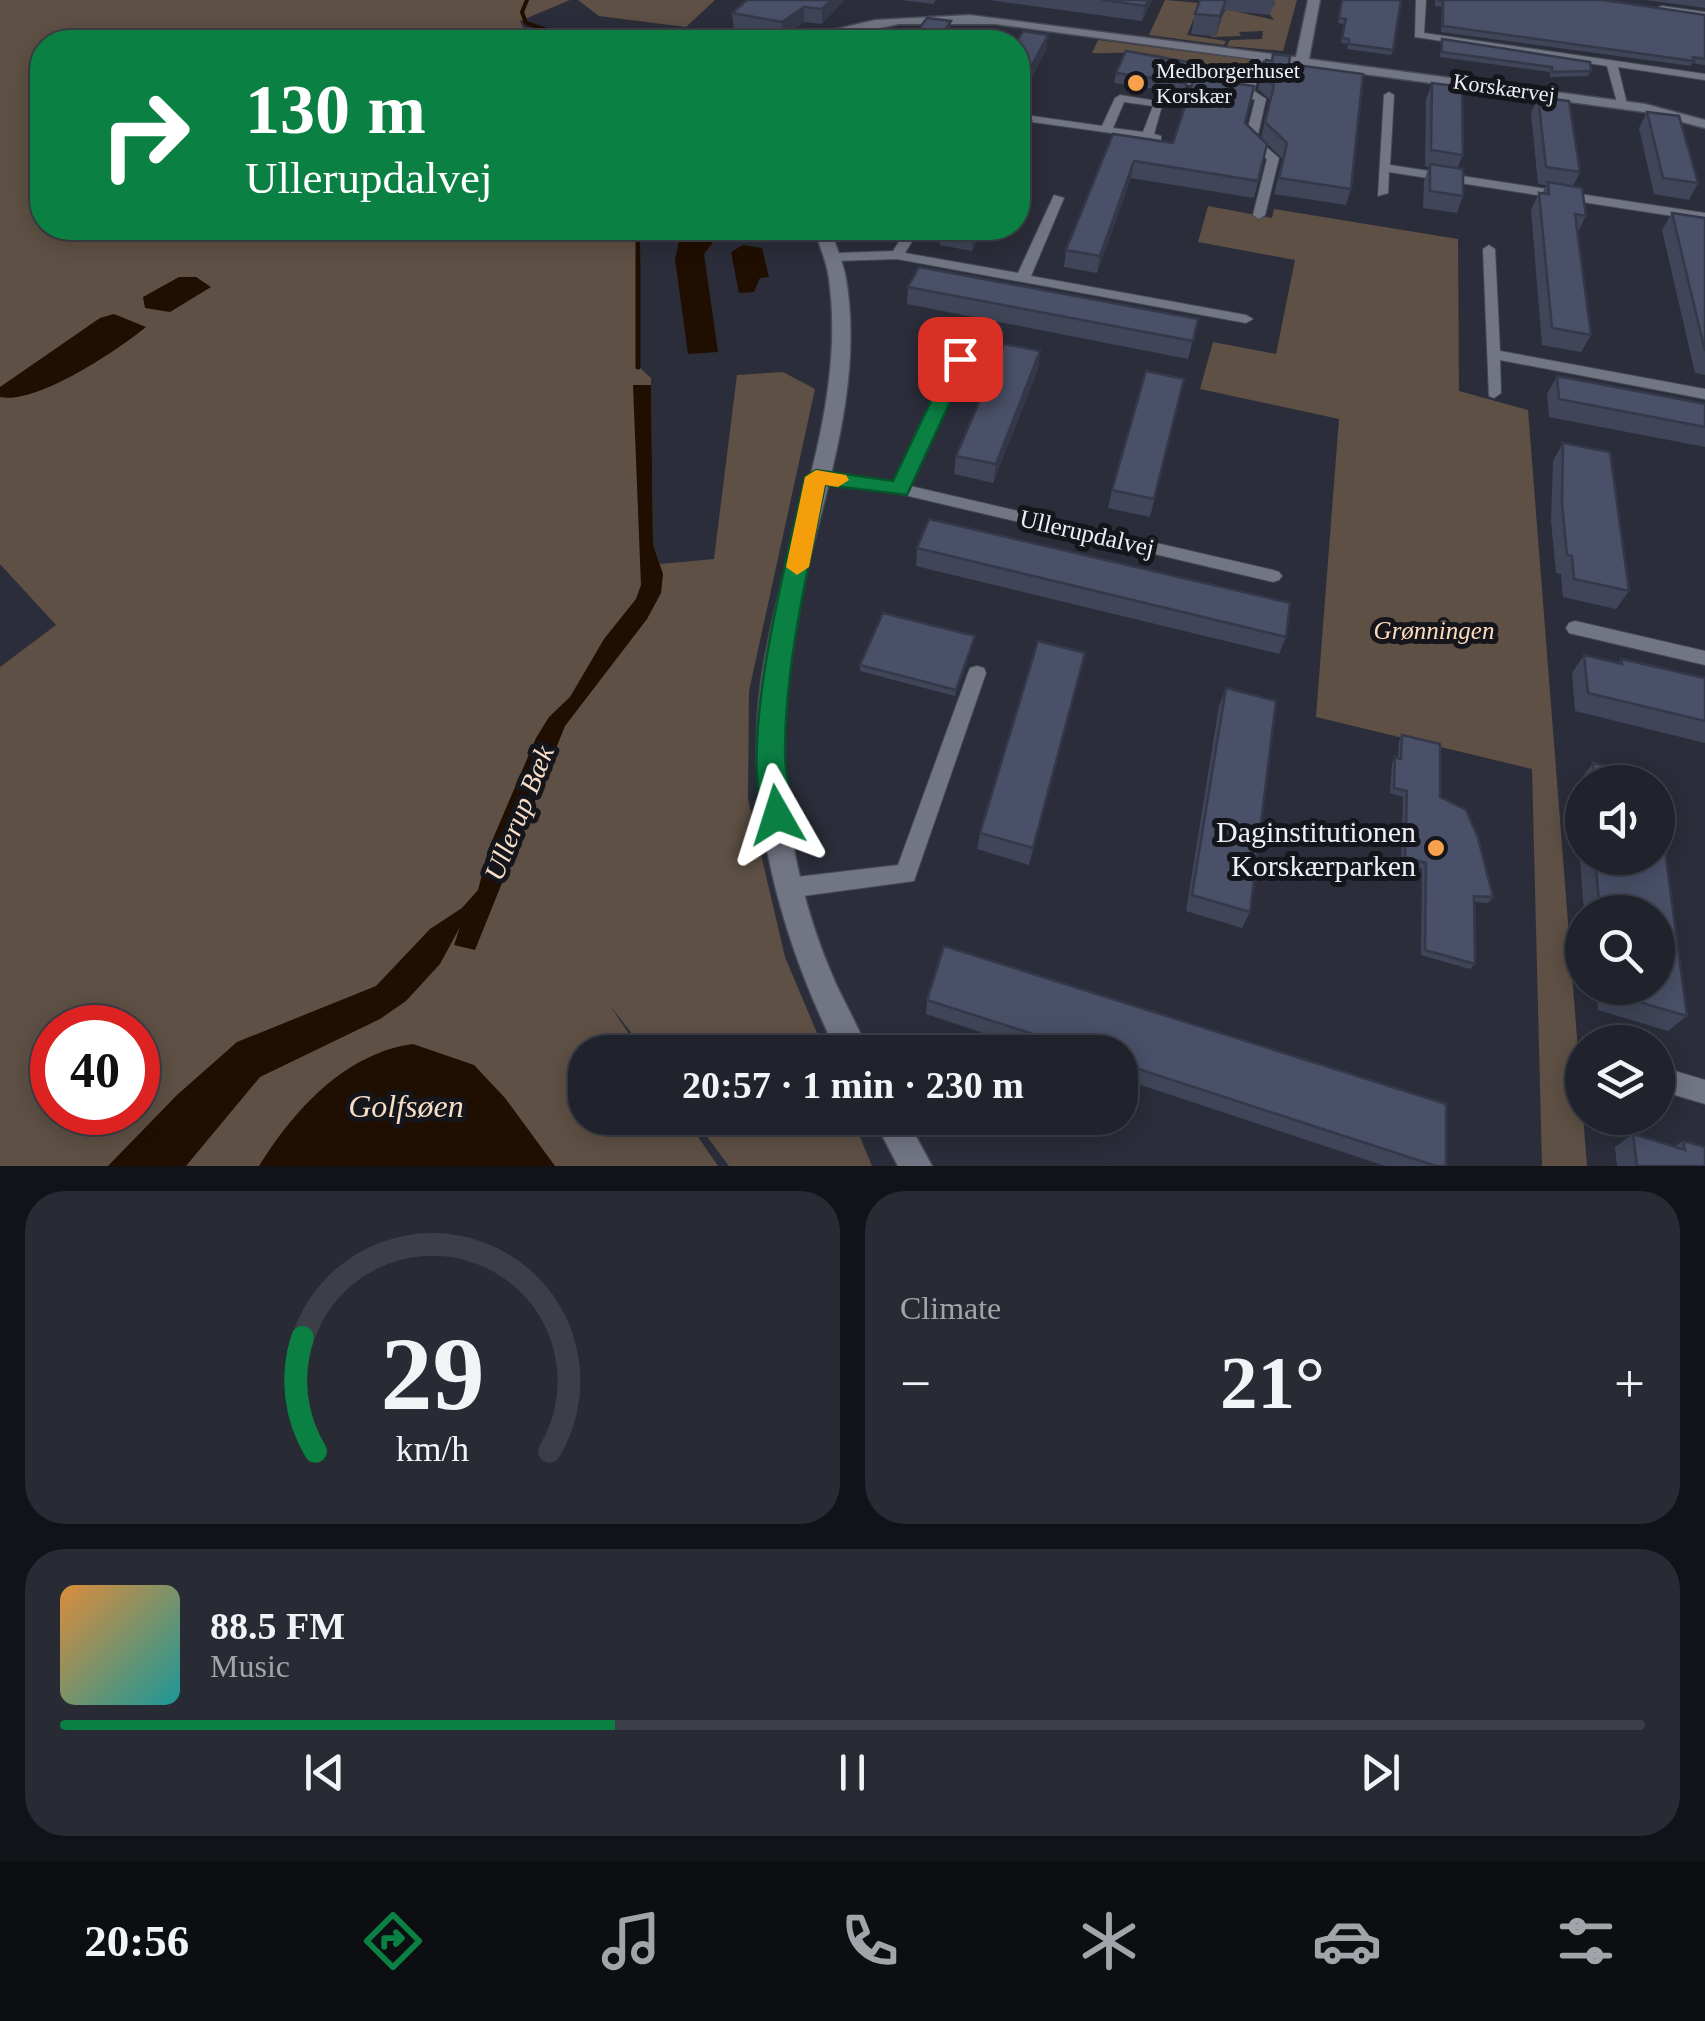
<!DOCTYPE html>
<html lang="en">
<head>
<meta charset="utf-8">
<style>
  body { margin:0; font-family:Georgia,serif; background:#282a34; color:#f1f3f6; height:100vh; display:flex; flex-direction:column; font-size:38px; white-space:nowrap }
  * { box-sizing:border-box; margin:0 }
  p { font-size:32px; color:#a2a4a9 }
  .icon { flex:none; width:55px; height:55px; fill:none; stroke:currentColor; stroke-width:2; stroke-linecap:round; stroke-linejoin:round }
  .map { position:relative; height:1166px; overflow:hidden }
  .drawer { display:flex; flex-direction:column; gap:25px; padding:25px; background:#121318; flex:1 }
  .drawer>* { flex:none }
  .top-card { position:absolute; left:30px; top:30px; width:1000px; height:210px; border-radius:40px; box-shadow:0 5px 25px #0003,0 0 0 2px #3d3f48; background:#0b8043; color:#fff; overflow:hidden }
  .buttons { position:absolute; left:1565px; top:765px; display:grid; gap:20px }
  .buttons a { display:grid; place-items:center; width:110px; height:110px; border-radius:50%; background:#20222c; box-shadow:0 5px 25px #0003,0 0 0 2px #3d3f48; font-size:50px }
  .speed { position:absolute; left:30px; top:1005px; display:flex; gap:20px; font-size:50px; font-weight:700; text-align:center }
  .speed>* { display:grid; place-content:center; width:130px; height:130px; border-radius:50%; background:#20222c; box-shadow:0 5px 25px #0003,0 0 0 2px #3d3f48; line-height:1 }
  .speed .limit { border:15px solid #d22; background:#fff; color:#111 }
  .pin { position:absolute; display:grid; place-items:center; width:85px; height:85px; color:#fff; margin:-42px; border-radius:20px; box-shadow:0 5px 15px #0006 }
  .me { position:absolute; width:110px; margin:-55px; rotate:354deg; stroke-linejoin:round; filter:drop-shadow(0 0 8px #0008) }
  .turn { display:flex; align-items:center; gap:35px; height:210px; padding:0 50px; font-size:45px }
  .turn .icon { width:130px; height:130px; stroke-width:2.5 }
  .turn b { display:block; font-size:70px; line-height:85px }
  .big { font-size:75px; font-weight:700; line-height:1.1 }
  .drawer .card { flex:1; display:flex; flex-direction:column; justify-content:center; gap:15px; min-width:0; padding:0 35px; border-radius:40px; background:#282a34 }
  .drawer .dial { align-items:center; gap:0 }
  .dial svg { height:260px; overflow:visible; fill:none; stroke:#3d3f48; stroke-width:7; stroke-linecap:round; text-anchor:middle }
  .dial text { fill:#f1f3f6; stroke:none }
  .song { display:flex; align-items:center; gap:30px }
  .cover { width:120px; height:120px; border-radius:15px; background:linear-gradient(135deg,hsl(30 70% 55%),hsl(180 70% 35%)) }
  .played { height:10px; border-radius:5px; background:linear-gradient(90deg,#0b8043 35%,#3d3f48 35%) }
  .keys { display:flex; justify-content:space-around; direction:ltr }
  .heat { display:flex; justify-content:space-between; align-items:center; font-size:55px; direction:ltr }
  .drawer .tiles { flex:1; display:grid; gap:25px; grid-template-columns:1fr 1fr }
  .card:last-child { grid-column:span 2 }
  .trip { position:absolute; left:568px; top:1035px; width:570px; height:100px; border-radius:40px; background:#20222c; box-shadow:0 5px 25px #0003,0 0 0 2px #3d3f48; font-weight:700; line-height:100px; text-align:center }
  .dock { display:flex; height:160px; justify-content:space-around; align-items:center; background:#0d0e12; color:#a2a4a9 }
  .dock .icon { width:70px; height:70px }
  .dock .selected { color:#0b8043 }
  .dock b { font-size:45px; color:#f1f3f6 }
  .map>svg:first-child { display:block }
  .green { fill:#5e5044; fill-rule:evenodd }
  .water { fill:#200e01 }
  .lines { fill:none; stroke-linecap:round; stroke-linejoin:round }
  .stream-far1 { stroke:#200e01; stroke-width:4 }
  .stream { stroke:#200e01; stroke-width:5 }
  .minor-casing { stroke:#474a54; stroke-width:2 }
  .tertiary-casing { stroke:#474a54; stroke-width:3 }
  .minor { fill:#727583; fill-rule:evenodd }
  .tertiary { fill:#727583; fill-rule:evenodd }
  .wall { fill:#404559 }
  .shaded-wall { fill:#343849 }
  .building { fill:#4a5068; stroke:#343849; stroke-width:2.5 }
  .route { fill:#0b8043; stroke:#07532c; stroke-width:2.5 }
  .slow { fill:#f59e0b }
  .poi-dot { fill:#f8a04b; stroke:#15161c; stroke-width:4 }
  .labels { text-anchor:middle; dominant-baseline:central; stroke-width:10; stroke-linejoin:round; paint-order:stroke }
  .far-poi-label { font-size:22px; fill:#edeff7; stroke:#15161c; text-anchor:start }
  .far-street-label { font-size:22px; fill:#edeff7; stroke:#15161c }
  .street-label { font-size:25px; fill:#edeff7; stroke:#15161c }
  .park-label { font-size:25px; font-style:italic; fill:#ffdbbd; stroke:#15161c }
  .water-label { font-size:28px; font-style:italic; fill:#f9dec7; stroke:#15161c }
  .near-poi-label { font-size:30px; fill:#edeff7; stroke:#15161c; text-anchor:end }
  .near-water-label { font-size:32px; font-style:italic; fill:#f9dec7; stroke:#15161c }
</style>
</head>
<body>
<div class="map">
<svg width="1705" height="1166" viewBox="0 0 1705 1166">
  <rect width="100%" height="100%" fill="#2b2e3a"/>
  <g class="green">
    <path d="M0,0H570L520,21L530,42H42V228H641L638,366L651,378V385L653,544L660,564L714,559L737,375L783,372L815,389L749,691L748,799L785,957L825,1052H646L609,1004L641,1052H585V1118H685L718,1166H0V667L56,625L0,564ZM52,1028H138V1112H52Z"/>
    <polygon points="578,0 715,0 686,27 599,16"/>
    <polygon points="1165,0 1200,3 1187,35 1226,41 1224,45 1149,35"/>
    <polygon points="1272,0 1297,0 1283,51 1227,46 1230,40 1262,39 1263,31 1239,32 1241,36 1211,37 1226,9 1274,20 1268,12 1275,4"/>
    <path d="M1098,40L1252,60L1245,86L1215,84L1216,80C1194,77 1193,70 1174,61C1152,49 1115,54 1092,53Z"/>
    <polygon points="1208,206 1272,218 1274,209 1458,239 1459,391 1528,410 1587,1166 1542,1166 1532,769 1316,717 1339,419 1200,389 1213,342 1276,354 1295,260 1198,242"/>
    <polygon points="693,1118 852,1118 872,1166 729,1166"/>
  </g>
  <g class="water">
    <polygon points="682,228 738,228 747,232 717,237 704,254 718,352 688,354 675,259"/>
    <polygon points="743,245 762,248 769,277 760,278 754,292 739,293 731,252"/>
    <polygon points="179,277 196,277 211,287 170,312 145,308 143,297"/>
    <path d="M114,314L146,327C118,350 36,405 0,397V387L100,318Z"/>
    <polygon points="633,385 651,385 653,544 663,574 661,593 647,619 565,726 475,950 454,945 460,927 440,964 406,1001 380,1019 260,1077 186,1166 108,1166 177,1095 237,1042 376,986 430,929 462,908 478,890 489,848 536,738 549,717 570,697 604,639 636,599 641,585"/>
    <path d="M413,1044L474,1065L505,1098L555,1166H259C293,1111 345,1053 413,1044Z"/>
  </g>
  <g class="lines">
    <polyline class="stream-far1" points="527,0 522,12 526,23 583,42"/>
    <polyline class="stream" points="638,228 638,367"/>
    <defs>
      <g id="minor">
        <polygon points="1416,0 1426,0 1424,33 1705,74 1705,80 1618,67 1627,104 1618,106 1607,66 1415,37"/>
        <polygon points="1662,6 1705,12 1705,18 1659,11 1659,7"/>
        <polygon points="1259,52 1264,55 1254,91 1266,99 1257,139 1279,158 1265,215 1259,219 1253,215 1267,159 1245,140 1255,100 1245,95 1187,84 1192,81 1244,88 1254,55"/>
        <polygon points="1389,92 1394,95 1390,165 1705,213 1705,221 1389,172 1388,193 1378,196 1384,95"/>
        <path d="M1120,95L1163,102L1154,134L1161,136V140L1018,120V114L1102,126L1115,98ZM1124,102L1153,106L1143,132L1113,128Z"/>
        <polygon points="1054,195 1064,198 1031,276 1246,315 1253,319 1246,323 897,259 836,261 829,257 836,253 893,251 908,228 920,228 905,253 1018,273"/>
        <polygon points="1489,245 1495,249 1500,351 1705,389 1705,399 1500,360 1501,393 1494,398 1489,396 1483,249"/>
        <polygon points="960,355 967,359 910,486 1273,570 1279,572 1282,576 1279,580 1273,582 900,494 810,481 808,477 810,473 816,472 895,483 953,359"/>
        <polygon points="1575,621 1705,651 1705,665 1569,633 1566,628 1569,623"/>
        <polygon points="977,666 984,668 986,673 914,881 788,898 780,895 777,888 780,881 788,878 898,865 968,673 970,668"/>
        <polygon points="1658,1066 1705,1080 1705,1104 1658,1090"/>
      </g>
      <g id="tertiary">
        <polygon points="1308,0 1320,0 1309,59 1645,104 1705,120 1705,128 1644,112 995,24 899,24 816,42 799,42 824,32 875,20 970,15 1296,57"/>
        <path d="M814,228H830C835,244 843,262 846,279C869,417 797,552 785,688C777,783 794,883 830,970C841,998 858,1024 868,1052H837C782,940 744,810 761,684C779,550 848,416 829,279C827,262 819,245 814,228Z"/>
        <polygon points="873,1118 906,1118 932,1166 898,1166"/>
      </g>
    </defs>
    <use href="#minor" class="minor-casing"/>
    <use href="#tertiary" class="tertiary-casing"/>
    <use href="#minor" class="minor"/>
    <use href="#tertiary" class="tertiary"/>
  </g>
  <g class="wall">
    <polygon points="844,0 822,24 804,22 783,38 734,29 732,13"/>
    <polygon points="901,0 936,0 933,4"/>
    <polygon points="988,0 1152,0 1142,21"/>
    <polygon points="1200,0 1275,0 1270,15 1224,10 1216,36 1191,34 1195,14"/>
    <polygon points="1342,0 1393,50 1391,55 1347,49 1348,44 1341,43 1344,24 1338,23"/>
    <polygon points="1435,0 1603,0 1705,15 1705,65 1692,63 1691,66 1441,32 1442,7 1435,6"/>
    <polygon points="1646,0 1705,0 1705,8"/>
    <polygon points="1442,39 1591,71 1588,76 1550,77 1550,72 1440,57"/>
    <polygon points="1266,60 1289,64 1351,189 1346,205 1274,194 1283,159 1261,138 1270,100 1258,89"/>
    <polygon points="1193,63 1190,73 1186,80 1184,93 1114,83 1116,73"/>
    <polygon points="1432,83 1463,155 1457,169 1463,196 1457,213 1423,208 1424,181 1429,167 1425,166 1426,99"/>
    <polygon points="1538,97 1580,172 1573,186 1586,216 1577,233 1591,335 1581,352 1542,345 1531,210 1539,193 1542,194 1546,185 1538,184 1531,113"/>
    <polygon points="1647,112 1698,183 1689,200 1654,194 1639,128"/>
    <polygon points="1245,123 1267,144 1254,198 1131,178 1097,273 1064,267 1066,250 1113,134 1173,143"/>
    <polygon points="1672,213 1705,218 1705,375 1695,373 1662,230"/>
    <polygon points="941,228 983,228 972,251 940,245"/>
    <polygon points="908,287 1198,319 1188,359 907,304"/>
    <polygon points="1040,351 1038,369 993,483 954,474 956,456"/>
    <polygon points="1557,376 1705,404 1705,447 1549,417 1547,394"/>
    <polygon points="1184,379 1150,517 1108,508 1112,490"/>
    <polygon points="1563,443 1629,591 1616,609 1563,597 1561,574 1556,573 1551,521 1553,461"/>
    <polygon points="917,548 1286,637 1279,654 916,566"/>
    <polygon points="975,636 955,696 860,671 860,665"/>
    <polygon points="1085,653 1029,865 977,849 980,833"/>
    <polygon points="1584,655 1618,663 1621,659 1705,678 1705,743 1575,711 1572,673"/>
    <polygon points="1226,688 1250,912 1242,928 1186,911 1219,706"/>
    <polygon points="1402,735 1440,797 1493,897 1488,903 1474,902 1475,964 1470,969 1421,955 1422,869 1401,863 1403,797 1390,793 1392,763 1395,757 1398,758 1399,741"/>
    <polygon points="1593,763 1655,782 1582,782 1582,858 1658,858 1687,1016 1668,1031 1598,1010 1596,988 1658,988 1658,912 1584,912 1576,808 1581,801 1580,780"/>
    <polygon points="944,946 1446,1104 1446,1166 1385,1166 1120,1078 1120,1052 1041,1052 926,1014 927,1000"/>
    <polygon points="1633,1134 1674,1147 1683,1141 1705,1166 1617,1166 1615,1147"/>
  </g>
  <g class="shaded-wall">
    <polygon points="831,0 844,0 822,24 822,9"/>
    <polygon points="1148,0 1152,0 1142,21 1145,6"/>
    <polygon points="1226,0 1224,10 1216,36 1220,16"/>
    <polygon points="804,7 804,22 783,38 782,22"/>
    <polygon points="951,21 950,37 947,42 937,42"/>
    <polygon points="1048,35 1046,51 1018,105 1018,91"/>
    <polygon points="1031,121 1029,137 1018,160 1018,146"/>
    <polygon points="1134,161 1131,178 1097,273 1100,256"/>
    <polygon points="976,228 983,228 972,251 973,233"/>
    <polygon points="1040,351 1038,369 993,483 996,464"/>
    <polygon points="975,636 974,642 955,696 956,690"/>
  </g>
  <g class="building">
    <polygon points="747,0 831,0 822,9 804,7 782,22 732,13"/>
    <polygon points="1102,0 1148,0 1145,6"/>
    <polygon points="1200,0 1226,0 1220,16 1195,14"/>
    <polygon points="1342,0 1401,0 1393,50 1349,44 1349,39 1342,38 1346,19 1339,18"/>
    <polygon points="1437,0 1603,0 1705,15 1705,59 1693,57 1694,61 1443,26 1443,2"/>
    <polygon points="927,18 951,21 937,42 909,42"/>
    <polygon points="1023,31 1048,35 1018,91 1017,42"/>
    <polygon points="1442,39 1590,62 1591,71 1552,72 1552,67 1442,52"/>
    <polygon points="1126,51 1193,63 1186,73 1186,83 1116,73"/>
    <polygon points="1273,54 1290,56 1289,64 1363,74 1351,189 1279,178 1287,143 1265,122 1274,85 1262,75 1266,60 1272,61"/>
    <polygon points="1194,78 1254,86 1245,123 1267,144 1258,181 1134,161 1100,256 1066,250 1113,134 1173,143"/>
    <polygon points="1432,83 1462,87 1463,155 1431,150"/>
    <polygon points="1538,97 1569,101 1580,172 1546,167"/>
    <polygon points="1647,112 1679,116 1698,183 1663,178"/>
    <polygon points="1018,119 1031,121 1018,146"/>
    <polygon points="1430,164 1463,169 1463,196 1430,191"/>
    <polygon points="1548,182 1582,188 1586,216 1575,214 1591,335 1552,328 1539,193 1549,194"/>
    <polygon points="1672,213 1705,218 1705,351"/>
    <polygon points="942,228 976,228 973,233"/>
    <polygon points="919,267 1198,319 1193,341 908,287"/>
    <polygon points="1004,344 1040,351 996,464 956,456"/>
    <polygon points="1146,371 1184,379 1154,499 1112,490"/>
    <polygon points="1557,376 1705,404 1705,427 1559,399"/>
    <polygon points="1563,443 1610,452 1629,591 1574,579 1572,556 1567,555 1562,503"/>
    <polygon points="929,519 1290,603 1286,637 917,548"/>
    <polygon points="883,613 975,636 956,690 860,665"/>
    <polygon points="1038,641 1085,653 1033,848 980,833"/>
    <polygon points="1584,655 1622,664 1621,659 1705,678 1705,721 1588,693"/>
    <polygon points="1226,688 1276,701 1250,912 1192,895"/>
    <polygon points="1402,735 1440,744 1440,797 1466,810 1478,838 1493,897 1474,896 1475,964 1425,950 1426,863 1405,857 1407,791 1394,788 1395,757 1401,759"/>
    <polygon points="1593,763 1655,778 1655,782 1595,782"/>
    <polygon points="1658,798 1687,1016 1615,995 1614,988 1658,988 1658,912 1600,912 1595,858 1658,858"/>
    <polygon points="944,946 1446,1104 1446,1166 1436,1166 1120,1063 1120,1052 1089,1052 927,1000"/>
    <polygon points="1633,1134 1685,1150 1683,1141 1705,1147 1705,1166 1637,1166"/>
  </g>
  <path class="route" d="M960,353L970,359L907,495L825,485C807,575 785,663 785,755C785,775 795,806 787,823H767C734,753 788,556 805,477L816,470L893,481L951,359Z"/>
  <polygon class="slow" points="816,470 846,475 849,480 838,487 825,485 809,567 797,575 786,567 805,477"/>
  <g class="poi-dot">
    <circle cx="1136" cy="83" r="10"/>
    <circle cx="1436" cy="848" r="10"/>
  </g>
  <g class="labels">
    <g class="far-poi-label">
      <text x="1156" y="70">Medborgerhuset<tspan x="1156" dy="25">Korskær</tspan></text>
    </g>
    <g class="far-street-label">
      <text transform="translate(1504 88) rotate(8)">Korskærvej</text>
    </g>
    <g class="street-label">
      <text transform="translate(1087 533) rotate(13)">Ullerupdalvej</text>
    </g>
    <g class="park-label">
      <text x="1434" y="630">Grønningen</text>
    </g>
    <g class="water-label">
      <text transform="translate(519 813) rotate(-68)">Ullerup Bæk</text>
    </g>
    <g class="near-poi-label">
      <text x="1416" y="831">Daginstitutionen<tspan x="1416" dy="34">Korskærparken</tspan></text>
    </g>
    <g class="near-water-label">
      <text x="406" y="1106">Golfsøen</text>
    </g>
  </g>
</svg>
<div class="buttons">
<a><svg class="icon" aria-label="sound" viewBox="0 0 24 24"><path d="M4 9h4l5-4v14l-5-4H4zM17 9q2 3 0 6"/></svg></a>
<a><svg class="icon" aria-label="search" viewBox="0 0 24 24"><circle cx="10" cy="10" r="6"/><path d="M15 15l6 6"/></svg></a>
<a><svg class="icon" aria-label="layers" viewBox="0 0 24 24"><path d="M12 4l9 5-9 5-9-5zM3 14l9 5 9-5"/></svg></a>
</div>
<div class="speed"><div class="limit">40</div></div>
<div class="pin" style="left:960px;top:359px;background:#d93025"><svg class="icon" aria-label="arrive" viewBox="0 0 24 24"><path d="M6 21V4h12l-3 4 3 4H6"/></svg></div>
<svg class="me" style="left:777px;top:815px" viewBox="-20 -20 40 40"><path d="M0-17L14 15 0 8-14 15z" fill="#0b8043" stroke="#fff" stroke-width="4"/></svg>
<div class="trip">20:57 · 1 min · 230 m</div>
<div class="top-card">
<div class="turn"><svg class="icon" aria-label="right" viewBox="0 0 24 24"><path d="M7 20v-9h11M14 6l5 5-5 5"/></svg><div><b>130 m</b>Ullerupdalvej</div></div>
</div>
</div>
<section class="drawer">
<div class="tiles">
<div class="card dial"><svg viewBox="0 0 100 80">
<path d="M14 69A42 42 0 1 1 86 69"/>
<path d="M14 69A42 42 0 0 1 10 34" stroke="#0b8043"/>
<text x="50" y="56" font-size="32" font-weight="700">29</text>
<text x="50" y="72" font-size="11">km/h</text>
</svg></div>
<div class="card"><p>Climate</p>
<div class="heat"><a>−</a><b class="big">21°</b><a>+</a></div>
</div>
<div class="card">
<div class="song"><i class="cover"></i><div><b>88.5 FM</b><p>Music</p></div></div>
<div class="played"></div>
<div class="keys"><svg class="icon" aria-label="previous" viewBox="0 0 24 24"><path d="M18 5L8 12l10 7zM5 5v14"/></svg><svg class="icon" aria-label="pause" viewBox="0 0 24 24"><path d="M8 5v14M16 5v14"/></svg><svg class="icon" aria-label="next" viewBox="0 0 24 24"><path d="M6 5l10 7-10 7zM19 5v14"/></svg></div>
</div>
</div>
</section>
<nav class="dock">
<b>20:56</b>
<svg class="icon selected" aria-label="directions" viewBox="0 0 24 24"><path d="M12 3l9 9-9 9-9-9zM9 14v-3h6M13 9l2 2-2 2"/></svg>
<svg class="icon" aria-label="music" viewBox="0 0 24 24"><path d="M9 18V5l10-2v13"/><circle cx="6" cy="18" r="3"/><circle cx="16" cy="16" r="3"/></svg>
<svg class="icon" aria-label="phone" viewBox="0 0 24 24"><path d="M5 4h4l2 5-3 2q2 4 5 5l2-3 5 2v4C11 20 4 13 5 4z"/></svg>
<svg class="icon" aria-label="climate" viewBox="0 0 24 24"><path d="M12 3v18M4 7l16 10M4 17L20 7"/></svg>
<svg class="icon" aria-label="car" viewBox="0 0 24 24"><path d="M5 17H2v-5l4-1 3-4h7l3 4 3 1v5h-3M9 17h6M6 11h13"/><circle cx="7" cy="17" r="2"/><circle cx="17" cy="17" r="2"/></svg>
<svg class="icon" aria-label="filters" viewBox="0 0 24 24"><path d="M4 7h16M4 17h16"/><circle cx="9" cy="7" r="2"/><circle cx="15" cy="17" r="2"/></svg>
</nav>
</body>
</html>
